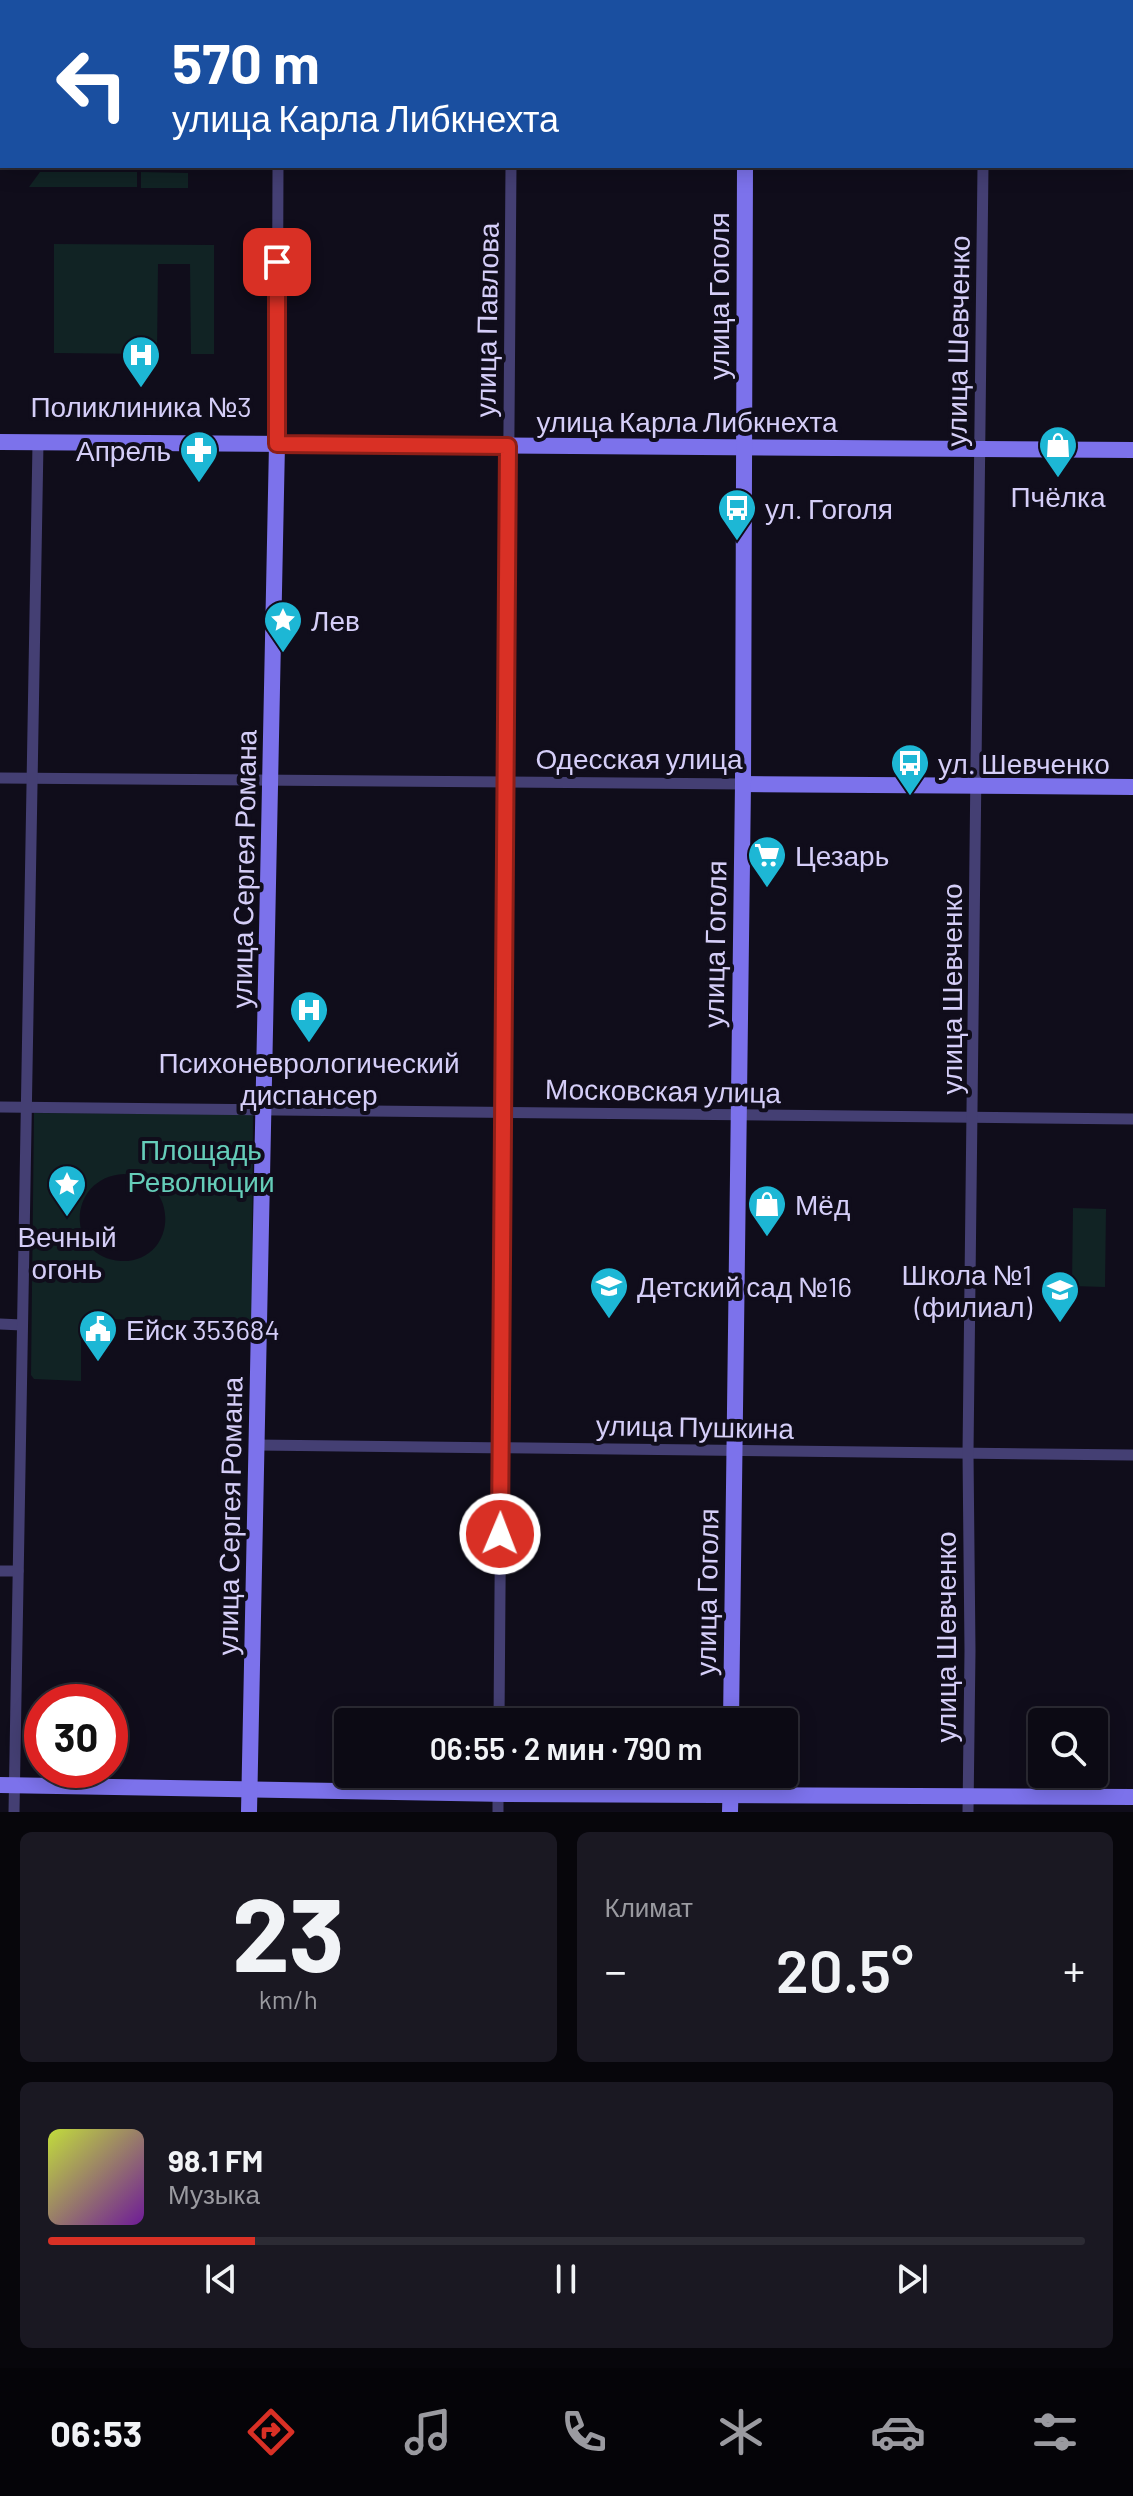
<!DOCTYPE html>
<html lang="ru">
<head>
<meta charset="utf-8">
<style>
  body { margin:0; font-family:Barlow,sans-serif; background:#1a1822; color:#f1f3f6; height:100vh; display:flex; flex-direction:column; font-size:30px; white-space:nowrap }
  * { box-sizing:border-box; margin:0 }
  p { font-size:26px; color:#9a9aa0 }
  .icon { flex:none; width:44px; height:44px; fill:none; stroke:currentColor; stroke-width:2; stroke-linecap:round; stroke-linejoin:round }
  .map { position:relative; height:1812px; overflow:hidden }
  .details { display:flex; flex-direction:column; gap:20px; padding:20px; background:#07060b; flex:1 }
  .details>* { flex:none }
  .top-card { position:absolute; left:0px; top:0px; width:1134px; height:168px; box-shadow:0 4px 20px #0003,0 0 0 2px #2c2b34; background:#1a4fa0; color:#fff; overflow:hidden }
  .controls { position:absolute; left:1028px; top:1708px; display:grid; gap:16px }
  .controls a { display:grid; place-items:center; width:80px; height:80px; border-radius:8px; background:#0c0a14; box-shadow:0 4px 20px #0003,0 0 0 2px #2c2b34; font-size:40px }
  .speed { position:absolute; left:24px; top:1684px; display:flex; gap:16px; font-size:40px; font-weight:700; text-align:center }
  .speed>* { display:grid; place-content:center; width:104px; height:104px; border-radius:50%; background:#0c0a14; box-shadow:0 4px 20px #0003,0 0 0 2px #2c2b34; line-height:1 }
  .speed .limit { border:12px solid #d22; background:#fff; color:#111 }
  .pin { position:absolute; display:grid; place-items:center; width:68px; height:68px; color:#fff; margin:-34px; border-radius:16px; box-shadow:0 4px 12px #0006 }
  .me { position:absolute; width:88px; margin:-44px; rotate:1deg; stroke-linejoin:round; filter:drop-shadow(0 0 6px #0008) }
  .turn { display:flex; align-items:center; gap:28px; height:168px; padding:0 40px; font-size:36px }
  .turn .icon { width:104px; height:104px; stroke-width:2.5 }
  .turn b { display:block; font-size:56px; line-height:68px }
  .big { font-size:60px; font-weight:600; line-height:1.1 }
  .details .tile { flex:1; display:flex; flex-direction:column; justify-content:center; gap:12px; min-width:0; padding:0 28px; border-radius:12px; background:#1a1822 }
  .details .dial { align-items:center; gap:0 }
  .dial b { font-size:104px; line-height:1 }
  .song { display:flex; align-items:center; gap:24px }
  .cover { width:96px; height:96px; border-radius:12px; background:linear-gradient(135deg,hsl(70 70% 55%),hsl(280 70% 35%)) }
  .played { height:8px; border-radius:4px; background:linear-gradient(90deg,#d93025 20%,#2c2b34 20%) }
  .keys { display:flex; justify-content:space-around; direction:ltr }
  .heat { display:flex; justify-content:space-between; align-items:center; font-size:44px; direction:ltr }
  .details .tiles { flex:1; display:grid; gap:20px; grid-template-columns:1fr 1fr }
  .tile:last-child { grid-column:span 2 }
  .trip { position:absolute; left:334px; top:1708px; width:464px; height:80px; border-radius:8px; background:#0c0a14; box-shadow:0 4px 20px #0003,0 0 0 2px #2c2b34; font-weight:600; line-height:80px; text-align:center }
  .tabs { display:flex; height:128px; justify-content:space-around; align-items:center; background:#050408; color:#9a9aa0 }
  .tabs .icon { width:56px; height:56px }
  .tabs .active { color:#d93025 }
  .tabs b { font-size:36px; color:#f1f3f6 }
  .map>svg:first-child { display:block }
  .green { fill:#112324; fill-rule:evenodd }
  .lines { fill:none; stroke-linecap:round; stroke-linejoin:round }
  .street { stroke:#443f73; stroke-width:11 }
  .secondary { stroke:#7c72eb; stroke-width:16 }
  .route-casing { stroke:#8d1f18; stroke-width:20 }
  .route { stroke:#d93025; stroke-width:14 }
  .labels { text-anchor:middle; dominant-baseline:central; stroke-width:8; stroke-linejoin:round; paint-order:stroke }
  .street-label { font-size:28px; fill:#d5cef8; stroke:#100d1b }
  .poi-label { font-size:28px; fill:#d5cef8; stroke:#100d1b; text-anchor:start }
  .park-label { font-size:28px; fill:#65cdb9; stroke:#100d1b }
</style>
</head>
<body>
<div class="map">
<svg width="1133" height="1812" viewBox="0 0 1133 1812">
  <rect width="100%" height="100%" fill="#100d1b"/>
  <g class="green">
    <polygon points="40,172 137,172 137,187 29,187"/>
    <polygon points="141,172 188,173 188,188 141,188"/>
    <polygon points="54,244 214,245 214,354 191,354 190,264 158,264 157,354 54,353"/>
    <path d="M34,1113L253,1114L252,1321L81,1319V1381L34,1379L31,1375ZM124,1174C182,1181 177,1263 121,1261C65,1258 66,1177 124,1174Z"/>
    <polygon points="1073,1208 1106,1209 1105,1287 1072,1286"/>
  </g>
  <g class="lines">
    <g class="street">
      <polyline points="278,2 278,0"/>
      <polyline points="513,2 513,0"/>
      <polyline points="984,2 984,0"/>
      <polyline points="0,157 2,157"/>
      <polyline points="1132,164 1133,164"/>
      <polyline points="277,444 278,166"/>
      <polyline points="0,778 743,784"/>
      <polyline points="0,1107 1133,1119"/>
      <polyline points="0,1324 22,1325"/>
      <polyline points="257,1445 1133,1455"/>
      <polyline points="0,1571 18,1571"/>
      <polyline points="499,1722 511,166"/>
      <polyline points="14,1812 38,443"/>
      <polyline points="498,1812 498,1774"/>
      <polyline points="968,1812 970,1651 968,1453 983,166"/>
    </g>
    <g class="secondary">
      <polyline points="747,2 747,0"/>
      <polyline points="0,442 1133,450"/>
      <polyline points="743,784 1133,787"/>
      <polyline points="731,1722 743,784 745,166"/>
      <polyline points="0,1785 507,1794 1133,1797"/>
      <polyline points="249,1812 277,444"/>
      <polyline points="730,1812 731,1774"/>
    </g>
  </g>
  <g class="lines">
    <defs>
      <polyline id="route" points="277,262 277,444 508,446 500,1534"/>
    </defs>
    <use href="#route" class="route-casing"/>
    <use href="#route" class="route"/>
  </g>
  <defs>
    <symbol id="hospital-pin" viewBox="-11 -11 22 30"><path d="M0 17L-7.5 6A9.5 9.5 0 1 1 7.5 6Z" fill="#1db7d5" stroke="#100d1b"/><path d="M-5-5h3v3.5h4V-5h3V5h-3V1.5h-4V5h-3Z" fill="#fff"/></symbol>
    <symbol id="shop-pin" viewBox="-11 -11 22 30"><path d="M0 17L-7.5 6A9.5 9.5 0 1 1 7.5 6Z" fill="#1db7d5" stroke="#100d1b"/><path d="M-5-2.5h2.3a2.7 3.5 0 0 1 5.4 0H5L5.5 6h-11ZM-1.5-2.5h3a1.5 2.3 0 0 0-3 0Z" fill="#fff"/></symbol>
    <symbol id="pharmacy-pin" viewBox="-11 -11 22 30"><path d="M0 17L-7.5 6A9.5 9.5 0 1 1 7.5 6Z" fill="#1db7d5" stroke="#100d1b"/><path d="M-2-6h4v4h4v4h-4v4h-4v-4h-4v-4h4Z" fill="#fff"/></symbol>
    <symbol id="bus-pin" viewBox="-11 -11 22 30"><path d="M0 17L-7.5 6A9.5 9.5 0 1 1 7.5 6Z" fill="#1db7d5" stroke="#100d1b"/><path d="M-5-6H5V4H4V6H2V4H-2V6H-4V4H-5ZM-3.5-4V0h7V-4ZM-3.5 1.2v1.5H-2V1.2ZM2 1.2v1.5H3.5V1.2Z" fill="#fff"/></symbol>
    <symbol id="sight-pin" viewBox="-11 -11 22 30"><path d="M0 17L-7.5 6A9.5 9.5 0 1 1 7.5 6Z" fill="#1db7d5" stroke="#100d1b"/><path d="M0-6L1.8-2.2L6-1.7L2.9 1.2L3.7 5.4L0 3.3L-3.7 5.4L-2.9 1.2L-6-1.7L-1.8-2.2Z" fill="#fff"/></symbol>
    <symbol id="supermarket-pin" viewBox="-11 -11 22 30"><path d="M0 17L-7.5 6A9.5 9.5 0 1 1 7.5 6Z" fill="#1db7d5" stroke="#100d1b"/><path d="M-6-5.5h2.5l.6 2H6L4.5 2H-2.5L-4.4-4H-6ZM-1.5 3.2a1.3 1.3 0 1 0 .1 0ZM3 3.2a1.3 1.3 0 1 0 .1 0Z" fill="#fff"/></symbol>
    <symbol id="school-pin" viewBox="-11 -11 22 30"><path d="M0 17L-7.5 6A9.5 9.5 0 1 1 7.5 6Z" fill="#1db7d5" stroke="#100d1b"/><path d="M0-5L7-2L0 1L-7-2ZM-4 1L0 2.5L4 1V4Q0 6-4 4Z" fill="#fff"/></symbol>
    <symbol id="civic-pin" viewBox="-11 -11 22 30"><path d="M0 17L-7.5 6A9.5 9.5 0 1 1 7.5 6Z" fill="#1db7d5" stroke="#100d1b"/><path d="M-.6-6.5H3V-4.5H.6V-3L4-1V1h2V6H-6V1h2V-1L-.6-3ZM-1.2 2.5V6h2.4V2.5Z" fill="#fff"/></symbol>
  </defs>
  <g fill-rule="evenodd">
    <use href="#hospital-pin" x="119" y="333" width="44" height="60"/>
    <use href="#shop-pin" x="1036" y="423" width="44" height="60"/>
    <use href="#pharmacy-pin" x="177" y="428" width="44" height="60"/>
    <use href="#bus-pin" x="715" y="486" width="44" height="60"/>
    <use href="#sight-pin" x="261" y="598" width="44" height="60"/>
    <use href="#bus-pin" x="888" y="741" width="44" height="60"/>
    <use href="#supermarket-pin" x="745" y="833" width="44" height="60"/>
    <use href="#hospital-pin" x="287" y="988" width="44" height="60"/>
    <use href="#sight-pin" x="45" y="1162" width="44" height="60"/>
    <use href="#shop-pin" x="745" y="1182" width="44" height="60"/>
    <use href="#school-pin" x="587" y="1264" width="44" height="60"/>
    <use href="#school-pin" x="1038" y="1268" width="44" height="60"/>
    <use href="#civic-pin" x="76" y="1307" width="44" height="60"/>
  </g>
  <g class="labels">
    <g class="street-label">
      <text transform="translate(718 296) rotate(-90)">улица Гоголя</text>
      <text transform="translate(486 320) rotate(-89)">улица Павлова</text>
      <text transform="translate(957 341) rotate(-89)">улица Шевченко</text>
      <text x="687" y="421">улица Карла Либкнехта</text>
      <text x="639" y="758">Одесская улица</text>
      <text transform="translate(243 869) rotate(-89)">улица Сергея Романа</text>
      <text transform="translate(714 944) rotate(-89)">улица Гоголя</text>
      <text transform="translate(951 989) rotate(-90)">улица Шевченко</text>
      <text transform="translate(663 1090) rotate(1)">Московская улица</text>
      <text transform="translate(695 1426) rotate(1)">улица Пушкина</text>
      <text transform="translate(229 1516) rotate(-89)">улица Сергея Романа</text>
      <text transform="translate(706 1592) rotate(-89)">улица Гоголя</text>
      <text transform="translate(945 1637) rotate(-90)">улица Шевченко</text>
    </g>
    <g class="poi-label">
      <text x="141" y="406" text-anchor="middle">Поликлиника №3</text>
      <text x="171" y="450" text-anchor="end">Апрель</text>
      <text x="1058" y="496" text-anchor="middle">Пчёлка</text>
      <text x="765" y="508">ул. Гоголя</text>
      <text x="311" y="620">Лев</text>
      <text x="938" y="763">ул. Шевченко</text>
      <text x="795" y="855">Цезарь</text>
      <text x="309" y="1062" text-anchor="middle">Психоневрологический<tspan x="309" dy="32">диспансер</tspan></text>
      <text x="795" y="1204">Мёд</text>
      <text x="67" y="1236" text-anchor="middle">Вечный<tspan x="67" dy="32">огонь</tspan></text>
      <text x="1032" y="1274" text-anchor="end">Школа №1<tspan x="1032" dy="32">(филиал)</tspan></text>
      <text x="637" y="1286">Детский сад №16</text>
      <text x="126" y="1329">Ейск 353684</text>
    </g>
    <g class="park-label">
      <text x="201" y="1149">Площадь<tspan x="201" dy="32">Революции</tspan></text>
    </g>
  </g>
</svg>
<div class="controls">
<a><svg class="icon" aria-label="search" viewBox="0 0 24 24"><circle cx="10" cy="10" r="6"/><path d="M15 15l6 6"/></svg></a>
</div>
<div class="speed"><div class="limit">30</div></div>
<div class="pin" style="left:277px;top:262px;background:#d93025"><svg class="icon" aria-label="arrive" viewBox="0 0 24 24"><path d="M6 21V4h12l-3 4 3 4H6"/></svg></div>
<svg class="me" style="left:500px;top:1534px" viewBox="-20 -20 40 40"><circle r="17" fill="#d93025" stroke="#fff" stroke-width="3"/><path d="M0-11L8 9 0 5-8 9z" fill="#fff"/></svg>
<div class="trip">06:55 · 2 мин · 790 m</div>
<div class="top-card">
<div class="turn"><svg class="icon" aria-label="left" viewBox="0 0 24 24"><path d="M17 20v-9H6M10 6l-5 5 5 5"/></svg><div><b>570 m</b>улица Карла Либкнехта</div></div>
</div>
</div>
<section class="details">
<div class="tiles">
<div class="tile dial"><b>23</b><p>km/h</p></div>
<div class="tile"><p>Климат</p>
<div class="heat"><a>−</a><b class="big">20.5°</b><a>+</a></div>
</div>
<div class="tile">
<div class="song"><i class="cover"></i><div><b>98.1 FM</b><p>Музыка</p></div></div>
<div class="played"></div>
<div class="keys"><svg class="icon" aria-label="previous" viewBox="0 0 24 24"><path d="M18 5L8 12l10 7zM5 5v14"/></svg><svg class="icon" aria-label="pause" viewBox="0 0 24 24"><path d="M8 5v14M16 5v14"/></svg><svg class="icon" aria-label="next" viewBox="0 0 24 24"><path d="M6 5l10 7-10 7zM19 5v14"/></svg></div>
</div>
</div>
</section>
<nav class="tabs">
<b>06:53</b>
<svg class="icon active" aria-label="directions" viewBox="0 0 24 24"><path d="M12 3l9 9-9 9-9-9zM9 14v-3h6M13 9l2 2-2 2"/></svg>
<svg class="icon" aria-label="music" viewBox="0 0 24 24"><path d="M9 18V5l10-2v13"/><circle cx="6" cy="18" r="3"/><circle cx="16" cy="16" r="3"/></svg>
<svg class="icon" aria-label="phone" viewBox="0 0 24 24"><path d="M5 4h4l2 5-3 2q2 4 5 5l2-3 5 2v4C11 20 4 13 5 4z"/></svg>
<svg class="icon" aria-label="climate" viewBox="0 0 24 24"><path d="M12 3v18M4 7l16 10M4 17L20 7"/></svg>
<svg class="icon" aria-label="car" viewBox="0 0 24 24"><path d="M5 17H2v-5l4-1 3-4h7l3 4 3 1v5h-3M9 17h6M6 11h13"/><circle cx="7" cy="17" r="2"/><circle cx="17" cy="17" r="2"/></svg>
<svg class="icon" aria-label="filters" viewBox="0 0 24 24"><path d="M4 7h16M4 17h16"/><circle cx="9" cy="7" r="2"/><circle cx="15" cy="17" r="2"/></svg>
</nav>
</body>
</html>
